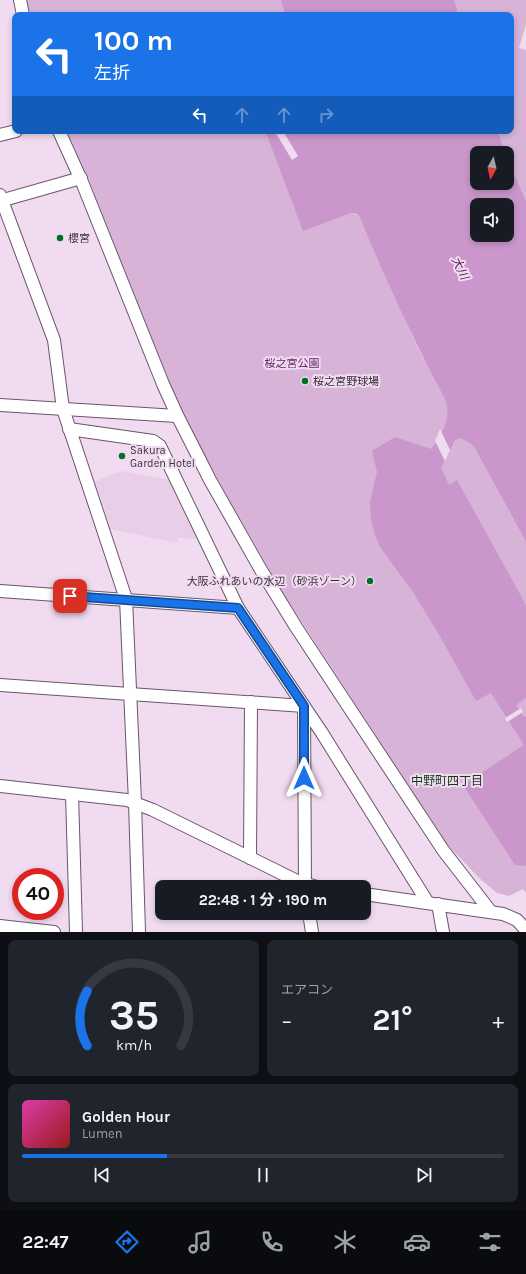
<!DOCTYPE html>
<html lang="ja">
<head>
<meta charset="utf-8">
<style>
  body { margin:0; font-family:Karla,"Noto Sans JP",sans-serif; background:#20242c; color:#f1f3f6; height:100vh; display:flex; flex-direction:column; font-size:15px; white-space:nowrap }
  * { box-sizing:border-box; margin:0 }
  p { font-size:13px; color:#9ea1a6 }
  .icon { flex:none; width:22px; height:22px; fill:none; stroke:currentColor; stroke-width:2; stroke-linecap:round; stroke-linejoin:round }
  .map { position:relative; height:932px; overflow:hidden }
  .drawer { display:flex; flex-direction:column; gap:8px; padding:8px; background:#0d0f14; flex:1 }
  .drawer>* { flex:none }
  .guide { position:absolute; left:12px; top:12px; width:502px; height:122px; border-radius:8px; box-shadow:0 2px 6px #0003; background:#1a73e8; color:#fff; overflow:hidden }
  .needle { width:26px; rotate:188deg }
  .fabs { position:absolute; left:470px; top:146px; display:grid; gap:8px }
  .fabs a { display:grid; place-items:center; width:44px; height:44px; border-radius:8px; background:#171b24; box-shadow:0 2px 6px #0003; font-size:20px }
  .speed { position:absolute; left:12px; top:868px; display:flex; gap:8px; font-size:20px; font-weight:700; text-align:center }
  .speed>* { display:grid; place-content:center; width:52px; height:52px; border-radius:50%; background:#171b24; box-shadow:0 2px 6px #0003; line-height:1 }
  .speed .limit { border:6px solid #d22; background:#fff; color:#111 }
  .pin { position:absolute; display:grid; place-items:center; width:34px; height:34px; color:#fff; margin:-17px; border-radius:8px; box-shadow:0 2px 6px #0006 }
  .me { position:absolute; width:44px; margin:-22px; rotate:0deg; stroke-linejoin:round; filter:drop-shadow(0 0 3px #0008) }
  .turn { display:flex; align-items:center; gap:14px; height:84px; padding:0 16px; font-size:18px }
  .turn .icon { width:52px; height:52px; stroke-width:2.5 }
  .turn b { display:block; font-size:28px; line-height:34px }
  .lanes { display:flex; align-items:center; height:38px; padding:0 16px; background:#0003; justify-content:center; gap:20px; direction:ltr }
  .lanes .off { opacity:.35 }
  .big { font-size:30px; font-weight:700; line-height:1.1 }
  .drawer .widget { flex:1; display:flex; flex-direction:column; justify-content:center; gap:6px; min-width:0; padding:0 14px; border-radius:8px; background:#20242c }
  .drawer .dial { align-items:center; gap:0 }
  .dial svg { height:104px; overflow:visible; fill:none; stroke:#363941; stroke-width:7; stroke-linecap:round; text-anchor:middle }
  .dial text { fill:#f1f3f6; stroke:none }
  .song { display:flex; align-items:center; gap:12px }
  .cover { width:48px; height:48px; border-radius:6px; background:linear-gradient(135deg,hsl(320 70% 55%),hsl(0 70% 35%)) }
  .played { height:4px; border-radius:2px; background:linear-gradient(90deg,#1a73e8 30%,#363941 30%) }
  .keys { display:flex; justify-content:space-around; direction:ltr }
  .heat { display:flex; justify-content:space-between; align-items:center; font-size:22px; direction:ltr }
  .drawer .tiles { flex:1; display:grid; gap:8px; grid-template-columns:1fr 1fr }
  .widget:last-child { grid-column:span 2 }
  .trip { position:absolute; left:155px; top:880px; width:216px; height:40px; border-radius:8px; background:#171b24; box-shadow:0 2px 6px #0003; font-weight:700; line-height:40px; text-align:center }
  .menu { display:flex; height:64px; justify-content:space-around; align-items:center; background:#090b0e; color:#9ea1a6 }
  .menu .icon { width:28px; height:28px }
  .menu .current { color:#1a73e8 }
  .menu b { font-size:18px; color:#f1f3f6 }
  .map>svg:first-child { display:block }
  .built { fill:#e9cee9 }
  .green { fill:#d7b3d7 }
  .water { fill:#ca96cb; fill-rule:evenodd }
  .pier { fill:#f1dbf1 }
  .lines { fill:none; stroke-linecap:round; stroke-linejoin:round }
  .minor-casing { stroke:#695669; stroke-width:14 }
  .minor { stroke:#fff; stroke-width:12 }
  .route-casing { stroke:#114b97; stroke-width:10 }
  .route { stroke:#1a73e8; stroke-width:7 }
  .poi-dot { fill:#027021; stroke:#f1dbf1; stroke-width:1.5 }
  .labels { text-anchor:middle; dominant-baseline:central; stroke-width:4; stroke-linejoin:round; paint-order:stroke }
  .poi-label { font-size:11px; fill:#382f38; stroke:#f1dbf1; text-anchor:start }
  .park-label { font-size:11px; fill:#5d1f60; stroke:#f1dbf1 }
  .water-label { font-size:12px; font-style:italic; fill:#5f2061; stroke:#f1dbf1 }
  .neighbourhood-label { font-size:12px; fill:#103c16; stroke:#f1dbf1 }
</style>
</head>
<body>
<div class="map">
<svg width="526" height="932" viewBox="0 0 526 932">
  <rect width="100%" height="100%" fill="#f1dbf1"/>
  <polygon class="built" points="122,471 171,480 199,539 178,538 178,543 111,529 95,481"/>
  <g class="green">
    <polygon points="27,0 281,0 285,15 30,15"/>
    <polygon points="454,0 526,0 526,24 519,48 526,50 526,201 508,162 507,153 505,153 498,131 511,131 511,15 459,15"/>
    <polygon points="67,131 265,131 303,230 351,213 357,215 360,218 397,302 418,348 439,388 474,447 526,542 526,893 523,889 509,896 497,893 478,877 447,844 281,590 230,501 184,418 88,178"/>
  </g>
  <g class="water">
    <polygon points="281,0 454,0 459,15 285,15"/>
    <path d="M265,131H498L505,153H477V183H507V158L526,201V542L474,447L470,443L460,438L455,440L441,468L449,485L457,480L526,605V698L516,705L524,717L526,716V866L515,865L463,785L524,745L491,693L476,701L441,638L413,592L380,547L375,535L371,520L370,502L377,472L372,451L395,437L431,449C442,436 451,418 446,401C414,342 386,280 360,218L357,214L351,213L303,231ZM477,205H507V235H477Z"/>
  </g>
  <g class="pier">
    <polygon points="269,131 283,131 298,156 292,160 277,135"/>
    <polygon points="440,429 450,450 445,461 435,441"/>
    <polygon points="521,708 523,712 507,722 505,718"/>
  </g>
  <g class="lines">
    <defs>
      <g id="minor">
        <polyline points="20,0 23,15"/>
        <polyline points="59,131 82,182 163,384 177,415 210,480 261,570 296,627 443,850 491,912"/>
        <polyline points="0,135 16,131"/>
        <polyline points="0,195 54,340 63,409 126,599 135,802 139,932"/>
        <polyline points="0,201 81,178"/>
        <polyline points="0,405 177,416"/>
        <polyline points="69,429 153,441 160,446 238,608 322,733 428,903"/>
        <polyline points="0,591 238,608"/>
        <polyline points="0,685 304,706 305,887"/>
        <polyline points="0,786 127,800 153,810 299,882 317,887"/>
        <polyline points="72,794 76,932"/>
        <polyline points="250,858 251,702"/>
        <polyline points="364,894 503,914 517,920 526,930"/>
        <polyline points="438,904 443,932"/>
        <polyline points="309,913 312,932"/>
        <polyline points="0,926 54,932"/>
      </g>
    </defs>
    <use href="#minor" class="minor-casing"/>
    <use href="#minor" class="minor"/>
  </g>
  <g class="lines">
    <defs>
      <polyline id="route" points="70,596 238,608 304,706 304,778"/>
    </defs>
    <use href="#route" class="route-casing"/>
    <use href="#route" class="route"/>
  </g>
  <g class="poi-dot">
    <circle cx="60" cy="238" r="4"/>
    <circle cx="305" cy="381" r="4"/>
    <circle cx="122" cy="456" r="4"/>
    <circle cx="370" cy="581" r="4"/>
  </g>
  <g class="labels">
    <g class="poi-label">
      <text x="68" y="238">櫻宮</text>
      <text x="313" y="381">桜之宮野球場</text>
      <text x="130" y="450">Sakura<tspan x="130" dy="13">Garden Hotel</tspan></text>
      <text x="362" y="581" text-anchor="end">大阪ふれあいの水辺（砂浜ゾーン）</text>
    </g>
    <g class="park-label">
      <text x="292" y="363">桜之宮公園</text>
    </g>
    <g class="water-label">
      <text transform="translate(460 268) rotate(64)">大川</text>
    </g>
    <g class="neighbourhood-label">
      <text x="447" y="781">中野町四丁目</text>
    </g>
  </g>
</svg>
<div class="fabs">
<a><svg class="needle" viewBox="-14 -14 28 28"><path d="M0-13l5 13h-10z" fill="#e53935"/><path d="M0 13l5-13h-10z" fill="#9ea1a6"/></svg></a>
<a><svg class="icon" aria-label="sound" viewBox="0 0 24 24"><path d="M4 9h4l5-4v14l-5-4H4zM17 9q2 3 0 6"/></svg></a>
</div>
<div class="speed"><div class="limit">40</div></div>
<div class="pin" style="left:70px;top:596px;background:#d93025"><svg class="icon" aria-label="arrive" viewBox="0 0 24 24"><path d="M6 21V4h12l-3 4 3 4H6"/></svg></div>
<svg class="me" style="left:304px;top:778px" viewBox="-20 -20 40 40"><path d="M0-17L14 15 0 8-14 15z" fill="#1a73e8" stroke="#fff" stroke-width="4"/></svg>
<div class="trip">22:48 · 1 分 · 190 m</div>
<div class="guide">
<div class="turn"><svg class="icon" aria-label="left" viewBox="0 0 24 24"><path d="M17 20v-9H6M10 6l-5 5 5 5"/></svg><div><b>100 m</b>左折</div></div>
<div class="lanes"><svg class="icon" aria-label="left" viewBox="0 0 24 24"><path d="M17 20v-9H6M10 6l-5 5 5 5"/></svg><svg class="icon off" aria-label="ahead" viewBox="0 0 24 24"><path d="M12 20V5M6 11l6-6 6 6"/></svg><svg class="icon off" aria-label="ahead" viewBox="0 0 24 24"><path d="M12 20V5M6 11l6-6 6 6"/></svg><svg class="icon off" aria-label="right" viewBox="0 0 24 24"><path d="M7 20v-9h11M14 6l5 5-5 5"/></svg></div>
</div>
</div>
<section class="drawer">
<div class="tiles">
<div class="widget dial"><svg viewBox="0 0 100 80">
<path d="M14 69A42 42 0 1 1 86 69"/>
<path d="M14 69A42 42 0 0 1 14 27" stroke="#1a73e8"/>
<text x="50" y="56" font-size="32" font-weight="700">35</text>
<text x="50" y="72" font-size="11">km/h</text>
</svg></div>
<div class="widget"><p>エアコン</p>
<div class="heat"><a>−</a><b class="big">21°</b><a>+</a></div>
</div>
<div class="widget">
<div class="song"><i class="cover"></i><div><b>Golden Hour</b><p>Lumen</p></div></div>
<div class="played"></div>
<div class="keys"><svg class="icon" aria-label="previous" viewBox="0 0 24 24"><path d="M18 5L8 12l10 7zM5 5v14"/></svg><svg class="icon" aria-label="pause" viewBox="0 0 24 24"><path d="M8 5v14M16 5v14"/></svg><svg class="icon" aria-label="next" viewBox="0 0 24 24"><path d="M6 5l10 7-10 7zM19 5v14"/></svg></div>
</div>
</div>
</section>
<nav class="menu">
<b>22:47</b>
<svg class="icon current" aria-label="directions" viewBox="0 0 24 24"><path d="M12 3l9 9-9 9-9-9zM9 14v-3h6M13 9l2 2-2 2"/></svg>
<svg class="icon" aria-label="music" viewBox="0 0 24 24"><path d="M9 18V5l10-2v13"/><circle cx="6" cy="18" r="3"/><circle cx="16" cy="16" r="3"/></svg>
<svg class="icon" aria-label="phone" viewBox="0 0 24 24"><path d="M5 4h4l2 5-3 2q2 4 5 5l2-3 5 2v4C11 20 4 13 5 4z"/></svg>
<svg class="icon" aria-label="climate" viewBox="0 0 24 24"><path d="M12 3v18M4 7l16 10M4 17L20 7"/></svg>
<svg class="icon" aria-label="car" viewBox="0 0 24 24"><path d="M5 17H2v-5l4-1 3-4h7l3 4 3 1v5h-3M9 17h6M6 11h13"/><circle cx="7" cy="17" r="2"/><circle cx="17" cy="17" r="2"/></svg>
<svg class="icon" aria-label="filters" viewBox="0 0 24 24"><path d="M4 7h16M4 17h16"/><circle cx="9" cy="7" r="2"/><circle cx="15" cy="17" r="2"/></svg>
</nav>
</body>
</html>
